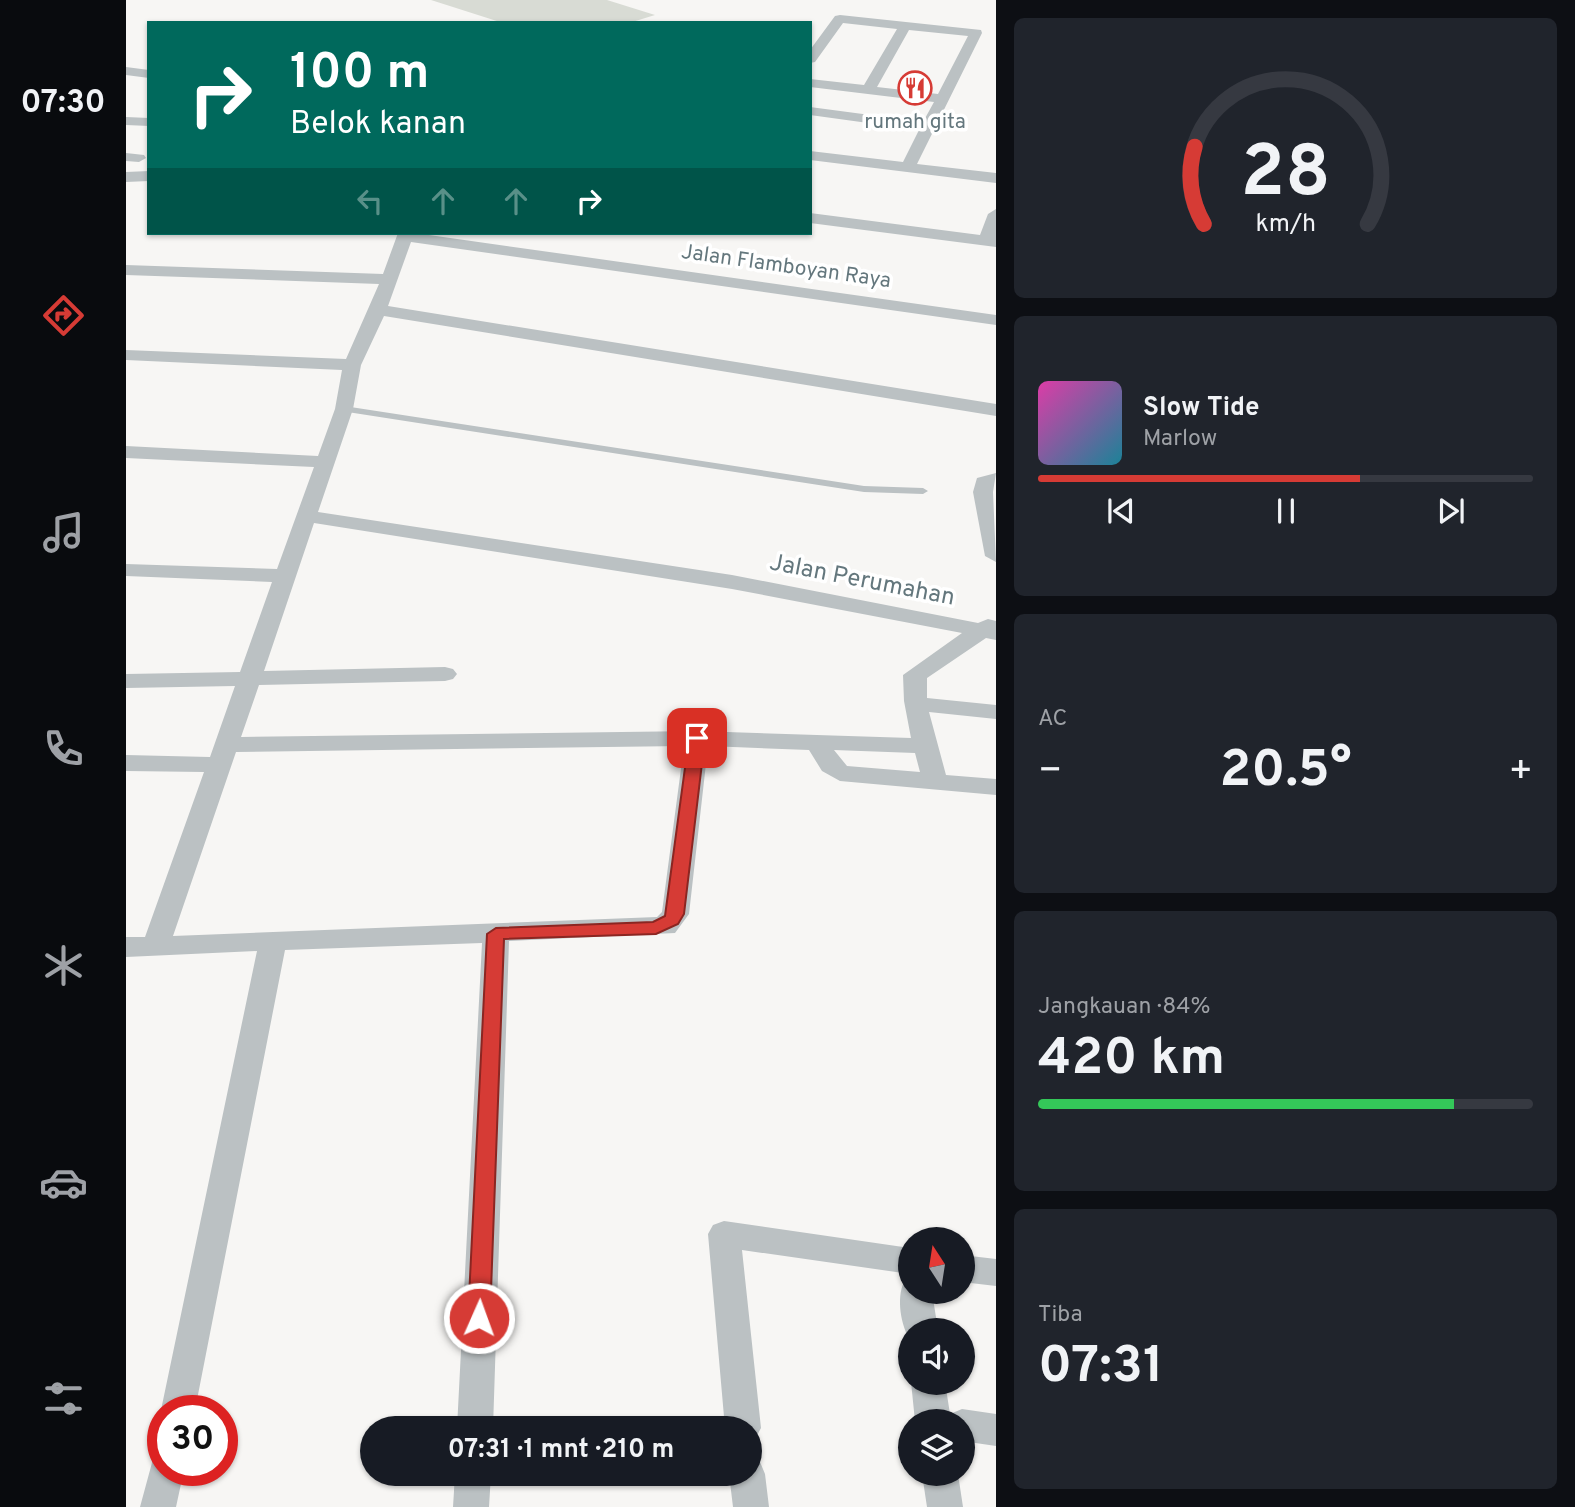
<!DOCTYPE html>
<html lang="id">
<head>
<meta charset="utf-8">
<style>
  body { margin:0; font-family:Overpass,sans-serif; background:#20242c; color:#f1f3f6; height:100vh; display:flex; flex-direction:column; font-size:26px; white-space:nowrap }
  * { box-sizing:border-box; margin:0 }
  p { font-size:23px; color:#9ea1a6 }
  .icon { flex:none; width:38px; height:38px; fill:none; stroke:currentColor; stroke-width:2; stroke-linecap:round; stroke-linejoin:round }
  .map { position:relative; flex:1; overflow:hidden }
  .panel { display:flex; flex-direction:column; gap:18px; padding:18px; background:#0d0f14; width:579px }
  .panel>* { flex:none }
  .banner { position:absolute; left:21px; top:21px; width:665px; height:214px; border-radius:0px; box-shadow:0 2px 5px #0004; background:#00695c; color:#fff; overflow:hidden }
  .needle { width:46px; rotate:348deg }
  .fabs { position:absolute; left:772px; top:1227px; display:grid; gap:14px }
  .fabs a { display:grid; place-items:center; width:77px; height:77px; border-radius:50%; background:#171b24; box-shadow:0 2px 5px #0004; font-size:35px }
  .speed { position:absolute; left:21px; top:1395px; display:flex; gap:14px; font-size:35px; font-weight:700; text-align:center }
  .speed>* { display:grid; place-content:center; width:91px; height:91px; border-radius:50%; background:#171b24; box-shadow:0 2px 5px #0004; line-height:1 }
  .speed .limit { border:10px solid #d22; background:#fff; color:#111 }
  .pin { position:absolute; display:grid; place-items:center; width:60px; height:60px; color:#fff; margin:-30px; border-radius:14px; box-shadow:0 4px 10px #0006 }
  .me { position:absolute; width:77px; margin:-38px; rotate:2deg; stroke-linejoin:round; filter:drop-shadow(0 0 5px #0008) }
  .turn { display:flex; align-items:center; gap:24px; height:147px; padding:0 28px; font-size:32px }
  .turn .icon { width:91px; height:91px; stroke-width:2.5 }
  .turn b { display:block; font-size:49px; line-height:60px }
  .lanes { display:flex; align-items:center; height:66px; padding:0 28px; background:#0003; justify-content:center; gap:35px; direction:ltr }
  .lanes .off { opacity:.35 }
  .big { font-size:52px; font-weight:700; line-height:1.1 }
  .panel .tile { flex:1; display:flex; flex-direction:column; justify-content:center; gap:10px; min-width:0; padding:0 24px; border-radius:10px; background:#20242c }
  .panel .dial { align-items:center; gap:0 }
  .dial svg { height:182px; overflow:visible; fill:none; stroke:#363941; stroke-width:7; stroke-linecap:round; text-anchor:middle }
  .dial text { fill:#f1f3f6; stroke:none }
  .song { display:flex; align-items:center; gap:21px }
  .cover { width:84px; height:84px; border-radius:10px; background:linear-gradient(135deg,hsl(320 70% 55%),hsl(190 70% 35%)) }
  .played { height:7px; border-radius:4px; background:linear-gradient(90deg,#d63b35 65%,#363941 65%) }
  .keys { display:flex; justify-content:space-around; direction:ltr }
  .heat { display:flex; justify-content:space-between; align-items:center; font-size:38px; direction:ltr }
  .charge { height:10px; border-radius:5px; background:linear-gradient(90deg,#34c759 84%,#363941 0) }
  .trip { position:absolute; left:234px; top:1416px; width:402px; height:70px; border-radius:35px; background:#171b24; box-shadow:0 2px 5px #0004; font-weight:700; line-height:70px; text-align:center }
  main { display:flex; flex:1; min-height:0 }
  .menu { display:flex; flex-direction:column; width:126px; justify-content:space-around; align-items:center; background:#090b0e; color:#9ea1a6 }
  .menu .icon { width:49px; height:49px }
  .menu .active { color:#d63b35 }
  .menu b { font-size:32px; color:#f1f3f6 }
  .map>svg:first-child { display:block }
  .green { fill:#d8dbd4 }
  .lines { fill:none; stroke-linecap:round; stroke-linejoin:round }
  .service { fill:#bbc1c3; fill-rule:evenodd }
  .minor { fill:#bbc1c3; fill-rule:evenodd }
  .route { fill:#d63b35; stroke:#8b2622; stroke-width:2 }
  .labels { text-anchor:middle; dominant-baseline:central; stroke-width:7; stroke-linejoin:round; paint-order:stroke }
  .far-poi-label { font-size:21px; fill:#64777d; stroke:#fff }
  .far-street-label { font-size:21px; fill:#64777d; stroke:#fff }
  .street-label { font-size:24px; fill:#64777d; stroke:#fff }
</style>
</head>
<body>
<main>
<nav class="menu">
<b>07:30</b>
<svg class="icon active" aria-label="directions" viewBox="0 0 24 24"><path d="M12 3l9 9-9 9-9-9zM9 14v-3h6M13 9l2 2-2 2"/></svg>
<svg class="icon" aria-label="music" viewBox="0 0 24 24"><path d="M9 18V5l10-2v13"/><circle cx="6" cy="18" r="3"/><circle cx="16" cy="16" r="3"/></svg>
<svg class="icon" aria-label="phone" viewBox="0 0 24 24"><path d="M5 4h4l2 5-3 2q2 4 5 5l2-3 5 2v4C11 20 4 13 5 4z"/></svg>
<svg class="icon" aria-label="climate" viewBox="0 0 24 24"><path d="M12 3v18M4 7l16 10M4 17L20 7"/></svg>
<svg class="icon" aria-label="car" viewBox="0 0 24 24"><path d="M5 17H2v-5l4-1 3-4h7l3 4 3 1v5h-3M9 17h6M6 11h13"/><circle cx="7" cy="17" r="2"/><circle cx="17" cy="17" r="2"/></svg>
<svg class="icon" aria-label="filters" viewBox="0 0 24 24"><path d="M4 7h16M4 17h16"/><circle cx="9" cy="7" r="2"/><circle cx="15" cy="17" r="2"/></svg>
</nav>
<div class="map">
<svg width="870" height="1507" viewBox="0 0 870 1507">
  <rect width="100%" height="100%" fill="#f7f6f4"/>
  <polygon class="green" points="305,0 481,0 529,15 503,23 377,23"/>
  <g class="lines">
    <polygon class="service" points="218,406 738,486 797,488 802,491 797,494 738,492 215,411 213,409"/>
    <g class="minor">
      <path d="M714,15L855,30L856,33L791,164L870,173V183L684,160V151L777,162L793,130L684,115V107L797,122L808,102L684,87V79L738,85L771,29L717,23L689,62L684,63V50L709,16ZM783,30L842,36L812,94L751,87Z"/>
      <polygon points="0,67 23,70 23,78 0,75"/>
      <polygon points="0,117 23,118 23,126 0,125"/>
      <polygon points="0,153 18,155 20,158 13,162 0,161"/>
      <polygon points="23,171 23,181 0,182 0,172"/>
      <polygon points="870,209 870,247 684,223 684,213 854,235 862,214"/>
      <path d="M272,233H289L870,315V325L285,242L262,306L870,404V416L258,316L235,365L227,409L192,512L606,575L852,623L862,619L870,621V640L860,638L801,678V698L870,705V719L803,712L820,775L870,779V795L714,781L696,771L683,750L582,746L563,914L549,933L383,941L367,1428H331L356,943L159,950L69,1410H37V1415L35,1410L131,951L0,957V937H19L78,772L0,771V755L84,757L109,686L0,688V674L114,672L146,582L0,576V564L151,569L188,467L0,458V446L192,456L209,409L216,370L0,360V350L220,359L253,284L0,275V265L257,274ZM188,523L606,589L836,633L777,675L778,701L785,738L571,731L115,737L133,685L319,681L327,679L331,674L327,669L319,667L138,671ZM558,746L536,912L531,917L47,936L110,752ZM708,750L789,753L794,772L721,766Z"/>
      <polygon points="870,473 867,492 870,562 859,556 847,492 851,478"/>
      <polygon points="598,1221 784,1248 784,1274 616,1250 635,1428 629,1439 625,1441 625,1428 599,1428 582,1234 587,1225"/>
      <polygon points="836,1255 870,1259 870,1286 836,1282"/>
      <path d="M784,1280V1292H806L812,1330H784V1340C775,1326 770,1298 778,1282Z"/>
      <polygon points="785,1382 819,1382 824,1414 836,1409 870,1414 870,1446 836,1441 836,1421 789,1421"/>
      <polygon points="37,1455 37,1470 58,1470 50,1507 14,1507 27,1459"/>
      <polygon points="625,1459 634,1462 639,1474 643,1507 607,1507 603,1474 625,1474"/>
      <polygon points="329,1474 365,1474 363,1507 327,1507"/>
      <polygon points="796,1474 832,1474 837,1507 801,1507"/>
    </g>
  </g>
  <polygon class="route" points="571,733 579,738 558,914 552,924 530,934 378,939 364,1318 361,1325 353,1327 346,1325 342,1318 361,934 370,928 527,922 539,916 563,738"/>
  <defs>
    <symbol id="restaurant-ring" viewBox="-11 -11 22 22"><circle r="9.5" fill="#fff" stroke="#d63b35" stroke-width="1.5"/><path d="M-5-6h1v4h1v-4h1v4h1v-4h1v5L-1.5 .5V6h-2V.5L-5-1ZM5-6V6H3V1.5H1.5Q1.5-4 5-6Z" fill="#d63b35"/></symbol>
  </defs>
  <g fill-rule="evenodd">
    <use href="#restaurant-ring" x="770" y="69" width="38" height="38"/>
  </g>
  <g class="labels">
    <g class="far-poi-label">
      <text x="789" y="122">rumah gita</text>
    </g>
    <g class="far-street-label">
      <text transform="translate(660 267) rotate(8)">Jalan Flamboyan Raya</text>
    </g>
    <g class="street-label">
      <text transform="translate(736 581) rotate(11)">Jalan Perumahan</text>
    </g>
  </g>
</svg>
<div class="fabs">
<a><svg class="needle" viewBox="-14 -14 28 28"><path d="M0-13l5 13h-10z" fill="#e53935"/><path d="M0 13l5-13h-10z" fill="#9ea1a6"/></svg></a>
<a><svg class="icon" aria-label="sound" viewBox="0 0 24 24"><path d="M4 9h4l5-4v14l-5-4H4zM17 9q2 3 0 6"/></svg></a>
<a><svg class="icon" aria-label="layers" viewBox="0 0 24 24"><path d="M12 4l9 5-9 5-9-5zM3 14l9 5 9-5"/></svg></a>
</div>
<div class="speed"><div class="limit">30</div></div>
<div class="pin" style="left:571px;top:738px;background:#d93025"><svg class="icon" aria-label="arrive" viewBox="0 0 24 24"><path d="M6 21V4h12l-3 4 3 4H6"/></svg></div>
<svg class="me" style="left:353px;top:1318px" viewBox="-20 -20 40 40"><circle r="17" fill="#d63b35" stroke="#fff" stroke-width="3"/><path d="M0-11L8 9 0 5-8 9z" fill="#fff"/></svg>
<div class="trip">07:31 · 1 mnt · 210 m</div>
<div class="banner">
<div class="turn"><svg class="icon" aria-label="right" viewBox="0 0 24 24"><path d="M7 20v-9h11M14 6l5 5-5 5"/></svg><div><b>100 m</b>Belok kanan</div></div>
<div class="lanes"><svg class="icon off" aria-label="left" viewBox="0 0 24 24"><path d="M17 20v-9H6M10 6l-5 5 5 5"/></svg><svg class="icon off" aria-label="ahead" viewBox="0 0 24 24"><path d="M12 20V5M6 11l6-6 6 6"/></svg><svg class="icon off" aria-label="ahead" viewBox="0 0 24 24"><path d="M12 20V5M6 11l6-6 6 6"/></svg><svg class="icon" aria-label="right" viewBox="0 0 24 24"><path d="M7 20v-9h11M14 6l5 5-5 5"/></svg></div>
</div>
</div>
<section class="panel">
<div class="tile dial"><svg viewBox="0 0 100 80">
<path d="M14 69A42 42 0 1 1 86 69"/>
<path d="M14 69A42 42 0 0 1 10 35" stroke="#d63b35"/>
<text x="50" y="56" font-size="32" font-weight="700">28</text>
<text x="50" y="72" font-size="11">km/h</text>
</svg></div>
<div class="tile">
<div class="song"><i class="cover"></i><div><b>Slow Tide</b><p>Marlow</p></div></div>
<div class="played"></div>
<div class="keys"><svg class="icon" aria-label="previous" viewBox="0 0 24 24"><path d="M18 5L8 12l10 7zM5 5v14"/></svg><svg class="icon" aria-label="pause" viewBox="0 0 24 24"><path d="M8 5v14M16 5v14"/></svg><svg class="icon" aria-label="next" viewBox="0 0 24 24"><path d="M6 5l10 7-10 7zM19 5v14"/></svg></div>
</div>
<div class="tile"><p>AC</p>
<div class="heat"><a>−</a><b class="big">20.5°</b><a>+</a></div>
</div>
<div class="tile"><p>Jangkauan · 84%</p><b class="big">420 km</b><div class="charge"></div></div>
<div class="tile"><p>Tiba</p><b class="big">07:31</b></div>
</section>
</main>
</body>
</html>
